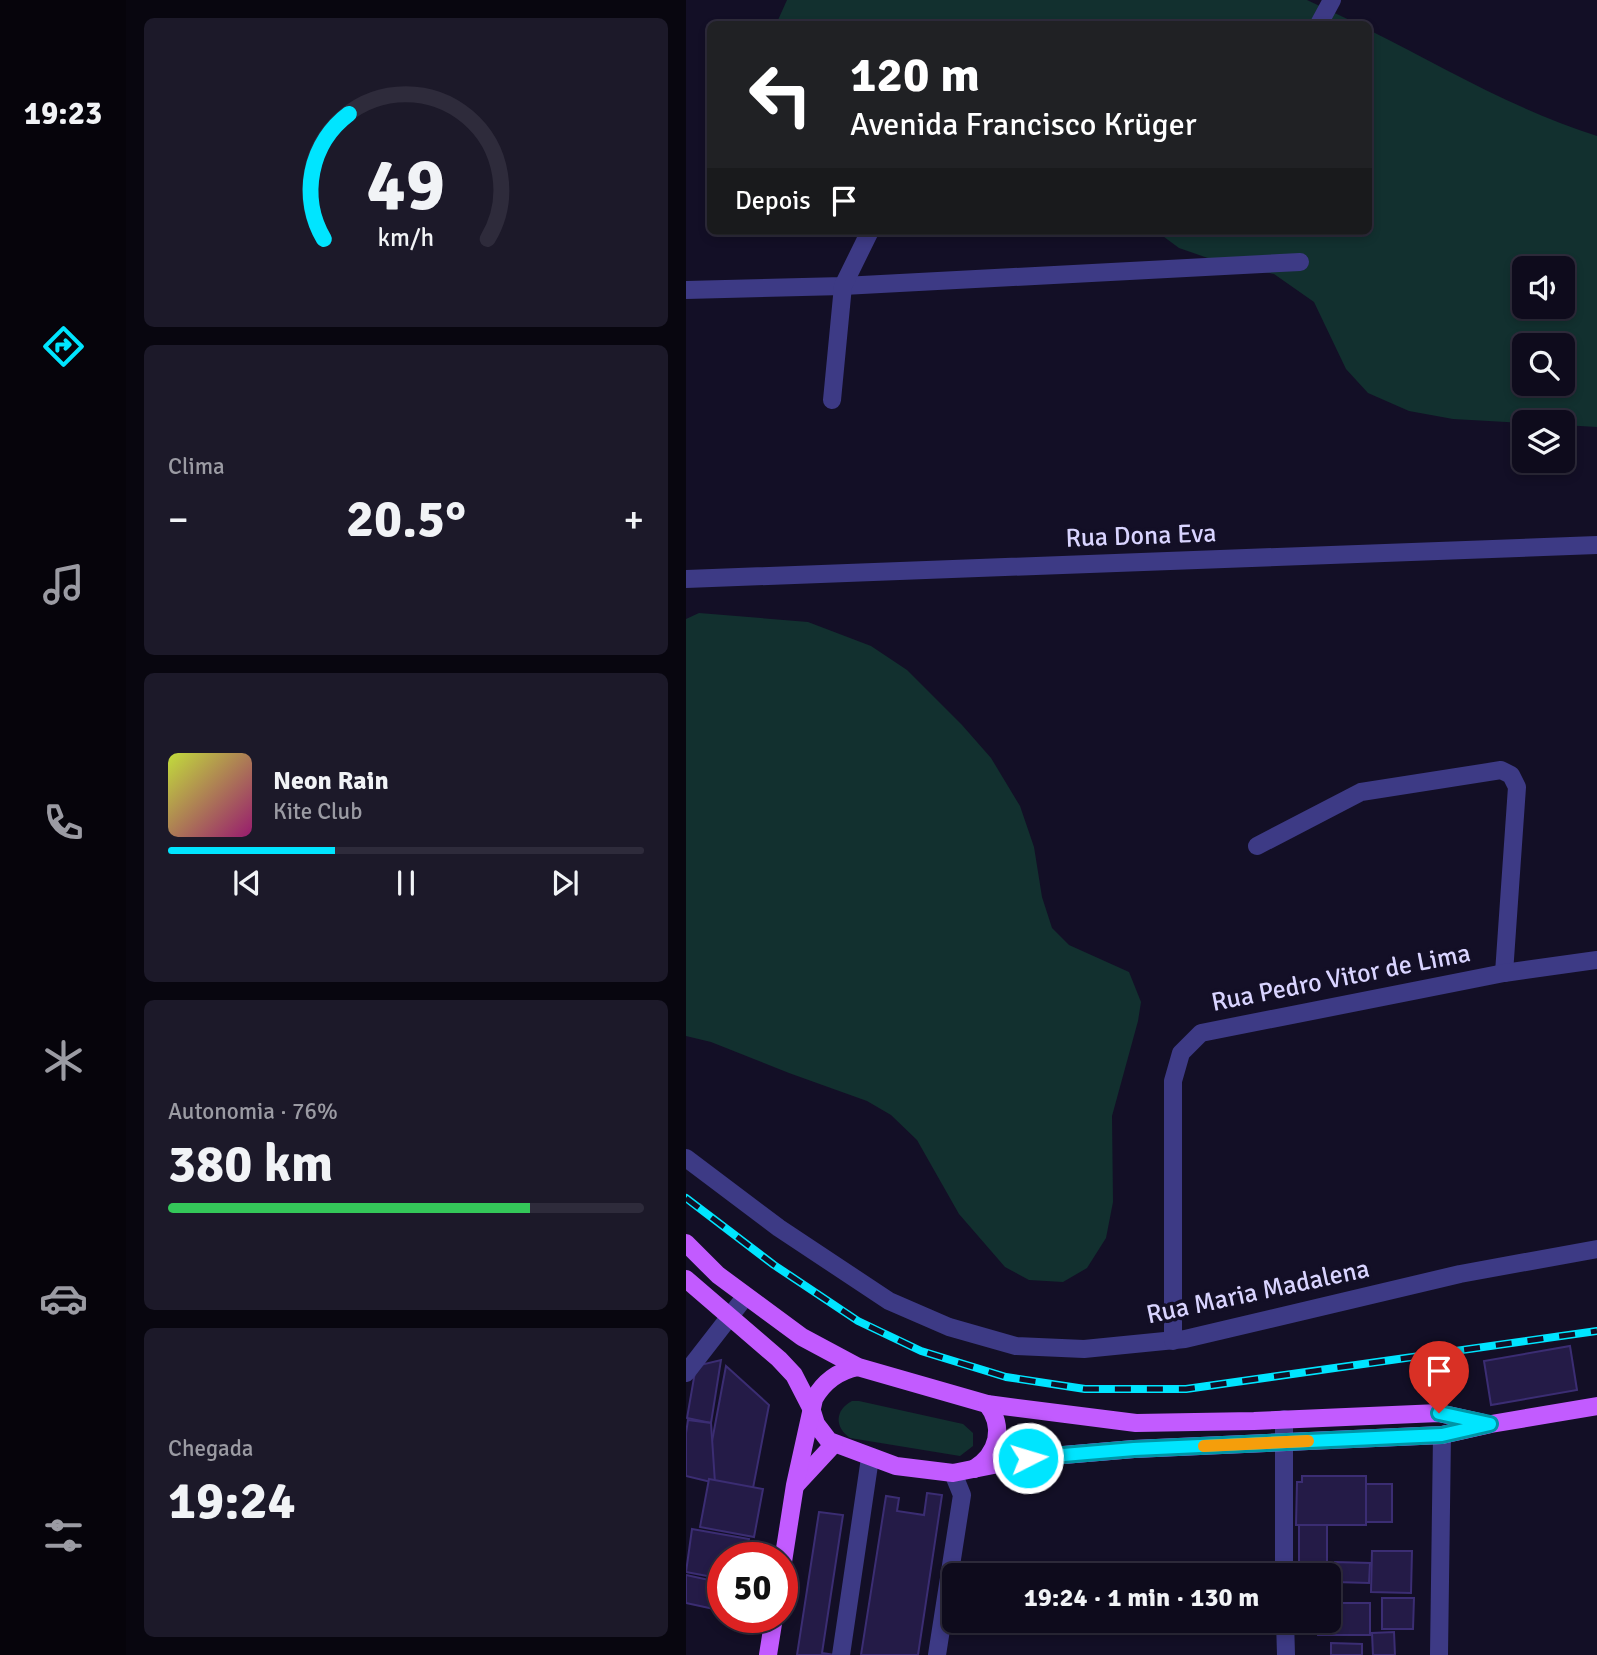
<!DOCTYPE html>
<html lang="pt">
<head>
<meta charset="utf-8">
<style>
  body { margin:0; font-family:Signika,sans-serif; background:#1c1929; color:#f1f3f6; height:100vh; display:flex; flex-direction:column; font-size:26px; white-space:nowrap }
  * { box-sizing:border-box; margin:0 }
  p { font-size:23px; color:#9b9ba3 }
  .icon { flex:none; width:38px; height:38px; fill:none; stroke:currentColor; stroke-width:2; stroke-linecap:round; stroke-linejoin:round }
  .map { position:relative; flex:1; overflow:hidden }
  .panel { display:flex; flex-direction:column; gap:18px; padding:18px; background:#08060f; width:560px }
  .panel>* { flex:none }
  .hud { position:absolute; left:21px; top:21px; width:665px; height:214px; border-radius:10px; box-shadow:0 4px 10px #0003,0 0 0 2px #2e2b3b; background:#202124; color:#fff; overflow:hidden }
  .buttons { position:absolute; left:826px; top:256px; display:grid; gap:14px }
  .buttons a { display:grid; place-items:center; width:63px; height:63px; border-radius:10px; background:#0e0b1c; box-shadow:0 4px 10px #0003,0 0 0 2px #2e2b3b; font-size:35px }
  .speed { position:absolute; left:21px; top:1542px; display:flex; gap:14px; font-size:35px; font-weight:700; text-align:center }
  .speed>* { display:grid; place-content:center; width:91px; height:91px; border-radius:50%; background:#0e0b1c; box-shadow:0 4px 10px #0003,0 0 0 2px #2e2b3b; line-height:1 }
  .speed .limit { border:10px solid #d22; background:#fff; color:#111 }
  .pin { position:absolute; display:grid; place-items:center; width:60px; height:60px; color:#fff; margin:-72px -30px; border-radius:50% 50% 50% 0; rotate:-45deg; box-shadow:0 0 7px #0007 }
  .pin .icon { rotate:45deg }
  .me { position:absolute; width:77px; margin:-38px; rotate:85deg; stroke-linejoin:round; filter:drop-shadow(0 0 5px #0008) }
  .turn { display:flex; align-items:center; gap:24px; height:147px; padding:0 28px; font-size:32px }
  .turn .icon { width:91px; height:91px; stroke-width:2.5 }
  .turn b { display:block; font-size:49px; line-height:60px }
  .then { display:flex; align-items:center; height:66px; padding:0 28px; background:#0003; gap:14px; font-size:26px }
  .big { font-size:52px; font-weight:700; line-height:1.1 }
  .panel .widget { flex:1; display:flex; flex-direction:column; justify-content:center; gap:10px; min-width:0; padding:0 24px; border-radius:10px; background:#1c1929 }
  .panel .dial { align-items:center; gap:0 }
  .dial svg { height:182px; overflow:visible; fill:none; stroke:#2e2b3b; stroke-width:7; stroke-linecap:round; text-anchor:middle }
  .dial text { fill:#f1f3f6; stroke:none }
  .song { display:flex; align-items:center; gap:21px }
  .cover { width:84px; height:84px; border-radius:10px; background:linear-gradient(135deg,hsl(70 70% 55%),hsl(320 70% 35%)) }
  .played { height:7px; border-radius:4px; background:linear-gradient(90deg,#00e5ff 35%,#2e2b3b 35%) }
  .keys { display:flex; justify-content:space-around; direction:ltr }
  .heat { display:flex; justify-content:space-between; align-items:center; font-size:38px; direction:ltr }
  .charge { height:10px; border-radius:5px; background:linear-gradient(90deg,#34c759 76%,#2e2b3b 0) }
  .trip { position:absolute; left:256px; top:1563px; width:399px; height:70px; border-radius:10px; background:#0e0b1c; box-shadow:0 4px 10px #0003,0 0 0 2px #2e2b3b; font-weight:700; line-height:70px; text-align:center }
  main { display:flex; flex:1; min-height:0 }
  .dock { display:flex; flex-direction:column; width:126px; justify-content:space-around; align-items:center; background:#06040b; color:#9b9ba3 }
  .dock .icon { width:49px; height:49px }
  .dock .active { color:#00e5ff }
  .dock b { font-size:32px; color:#f1f3f6 }
  .map>svg:first-child { display:block }
  .green { fill:#12302f; fill-rule:evenodd }
  .building { fill:#241b47; stroke:#3b2d73; stroke-width:2 }
  .lines { fill:none; stroke-linecap:round; stroke-linejoin:round }
  .minor { stroke:#3d3a85; stroke-width:18 }
  .major { stroke:#c25bff; stroke-width:18 }
  .rail-casing { stroke:#00e5ff; stroke-width:8 }
  .rail { stroke:#130f26; stroke-width:5; stroke-dasharray:16; stroke-linecap:butt }
  .route-casing { stroke:#0095a6; stroke-width:18 }
  .route { stroke:#00e5ff; stroke-width:12 }
  .slow { stroke:#f59e0b; stroke-width:12 }
  .labels { text-anchor:middle; dominant-baseline:central; stroke-width:7; stroke-linejoin:round; paint-order:stroke }
  .street-label { font-size:26px; fill:#d9d4ff; stroke:#130f26 }
</style>
</head>
<body>
<main>
<nav class="dock">
<b>19:23</b>
<svg class="icon active" aria-label="directions" viewBox="0 0 24 24"><path d="M12 3l9 9-9 9-9-9zM9 14v-3h6M13 9l2 2-2 2"/></svg>
<svg class="icon" aria-label="music" viewBox="0 0 24 24"><path d="M9 18V5l10-2v13"/><circle cx="6" cy="18" r="3"/><circle cx="16" cy="16" r="3"/></svg>
<svg class="icon" aria-label="phone" viewBox="0 0 24 24"><path d="M5 4h4l2 5-3 2q2 4 5 5l2-3 5 2v4C11 20 4 13 5 4z"/></svg>
<svg class="icon" aria-label="climate" viewBox="0 0 24 24"><path d="M12 3v18M4 7l16 10M4 17L20 7"/></svg>
<svg class="icon" aria-label="car" viewBox="0 0 24 24"><path d="M5 17H2v-5l4-1 3-4h7l3 4 3 1v5h-3M9 17h6M6 11h13"/><circle cx="7" cy="17" r="2"/><circle cx="17" cy="17" r="2"/></svg>
<svg class="icon" aria-label="filters" viewBox="0 0 24 24"><path d="M4 7h16M4 17h16"/><circle cx="9" cy="7" r="2"/><circle cx="15" cy="17" r="2"/></svg>
</nav>
<section class="panel">
<div class="widget dial"><svg viewBox="0 0 100 80">
<path d="M14 69A42 42 0 1 1 86 69"/>
<path d="M14 69A42 42 0 0 1 25 14" stroke="#00e5ff"/>
<text x="50" y="56" font-size="32" font-weight="700">49</text>
<text x="50" y="72" font-size="11">km/h</text>
</svg></div>
<div class="widget"><p>Clima</p>
<div class="heat"><a>−</a><b class="big">20.5°</b><a>+</a></div>
</div>
<div class="widget">
<div class="song"><i class="cover"></i><div><b>Neon Rain</b><p>Kite Club</p></div></div>
<div class="played"></div>
<div class="keys"><svg class="icon" aria-label="previous" viewBox="0 0 24 24"><path d="M18 5L8 12l10 7zM5 5v14"/></svg><svg class="icon" aria-label="pause" viewBox="0 0 24 24"><path d="M8 5v14M16 5v14"/></svg><svg class="icon" aria-label="next" viewBox="0 0 24 24"><path d="M6 5l10 7-10 7zM19 5v14"/></svg></div>
</div>
<div class="widget"><p>Autonomia · 76%</p><b class="big">380 km</b><div class="charge"></div></div>
<div class="widget"><p>Chegada</p><b class="big">19:24</b></div>
</section>
<div class="map">
<svg width="911" height="1655" viewBox="0 0 911 1655">
  <rect width="100%" height="100%" fill="#130f26"/>
  <g class="green">
    <polygon points="101,0 621,0 672,24 93,24 92,20"/>
    <path d="M683,30C757,67 831,111 911,136V427L877,425V422L838,423L767,419L723,411L682,393L660,369L628,302L588,274L539,264L493,248L470,231H682ZM838,268H877V306H838ZM838,345H877V383H838Z"/>
    <polygon points="13,613 122,622 185,646 221,670 276,725 305,758 334,806 348,847 356,897 366,928 383,945 443,972 455,1002 452,1021 426,1116 427,1202 420,1238 401,1268 377,1282 343,1280 319,1267 273,1214 231,1140 205,1115 181,1101 103,1073 25,1042 0,1036 0,619"/>
    <path d="M166,1401H173L277,1424L287,1433V1446L274,1456L164,1438C148,1427 149,1410 166,1401Z"/>
  </g>
  <g class="building">
    <polygon points="884,1346 891,1390 805,1405 798,1361"/>
    <polygon points="35,1360 25,1423 1,1418 10,1366"/>
    <polygon points="40,1366 83,1405 67,1488 19,1479"/>
    <polygon points="2,1420 25,1423 29,1483 0,1476 0,1433"/>
    <polygon points="616,1476 680,1476 680,1525 610,1525 611,1482 616,1482"/>
    <polygon points="23,1479 77,1489 68,1537 14,1527"/>
    <rect x="680" y="1484" width="26" height="38"/>
    <polygon points="241,1493 256,1495 232,1655 175,1655 200,1496 213,1498 211,1511 238,1515"/>
    <polygon points="133,1512 157,1515 136,1653 149,1655 111,1655"/>
    <rect x="613" y="1525" width="28" height="37"/>
    <polygon points="6,1529 63,1539 59,1558 37,1558 37,1579 0,1572"/>
    <polygon points="686,1551 726,1551 725,1593 685,1592"/>
    <polygon points="649,1562 684,1563 683,1583 649,1582"/>
    <polygon points="619,1568 649,1568 648,1602 642,1603 642,1575 619,1575"/>
    <polygon points="0,1575 37,1583 37,1611 0,1603"/>
    <polygon points="696,1598 728,1598 727,1629 696,1629"/>
    <polygon points="647,1603 684,1603 684,1635 646,1635"/>
    <polygon points="631,1624 644,1624 644,1635 632,1635"/>
    <polygon points="708,1632 709,1655 687,1655 686,1633"/>
    <polygon points="645,1643 676,1644 676,1655 645,1655"/>
  </g>
  <g class="lines">
    <g class="minor">
      <polyline points="633,24 646,0"/>
      <polyline points="0,290 157,286 614,262"/>
      <polyline points="146,400 157,286 184,231"/>
      <polyline points="0,579 911,545"/>
      <polyline points="571,846 675,792 815,770 825,775 831,787 818,973"/>
      <polyline points="0,1158 93,1228 203,1301 263,1327 330,1346 398,1349 499,1339 774,1274 911,1249"/>
      <polyline points="487,1341 487,1081 495,1053 515,1033 818,973 911,960"/>
      <polyline points="0,1373 59,1297"/>
      <polyline points="598,1419 598,1575"/>
      <polyline points="599,1620 600,1655"/>
      <polyline points="155,1655 184,1458"/>
      <polyline points="251,1655 276,1495 267,1473"/>
      <polyline points="753,1655 756,1435"/>
    </g>
    <g class="major">
      <polyline points="0,1243 32,1275 116,1337 172,1367 301,1404 450,1423 568,1421 753,1413 798,1423"/>
      <polyline points="0,1279 93,1359 108,1375 125,1408 130,1424 143,1441 210,1466 267,1473 342,1458 448,1449 756,1435 805,1424 911,1406"/>
      <path d="M288,1469C312,1454 319,1427 301,1404"/>
      <polyline points="110,1485 148,1444"/>
      <path d="M96,1568L109,1485L128,1399C138,1381 152,1371 172,1367"/>
      <polyline points="82,1655 88,1617"/>
    </g>
    <defs>
      <polyline id="rail" points="0,1198 88,1265 172,1321 235,1351 320,1377 399,1389 500,1389 911,1331"/>
    </defs>
    <use href="#rail" class="rail-casing"/>
    <use href="#rail" class="rail"/>
  </g>
  <g class="lines">
    <defs>
      <polyline id="route" points="342,1458 448,1449 756,1435 804,1424 753,1413"/>
    </defs>
    <use href="#route" class="route-casing"/>
    <use href="#route" class="route"/>
    <polyline class="slow" points="518,1446 622,1441"/>
  </g>
  <g class="labels">
    <g class="street-label">
      <text transform="translate(455 536) rotate(-2)">Rua Dona Eva</text>
      <text transform="translate(655 978) rotate(-11)">Rua Pedro Vitor de Lima</text>
      <text transform="translate(572 1292) rotate(-12)">Rua Maria Madalena</text>
    </g>
  </g>
</svg>
<div class="buttons">
<a><svg class="icon" aria-label="sound" viewBox="0 0 24 24"><path d="M4 9h4l5-4v14l-5-4H4zM17 9q2 3 0 6"/></svg></a>
<a><svg class="icon" aria-label="search" viewBox="0 0 24 24"><circle cx="10" cy="10" r="6"/><path d="M15 15l6 6"/></svg></a>
<a><svg class="icon" aria-label="layers" viewBox="0 0 24 24"><path d="M12 4l9 5-9 5-9-5zM3 14l9 5 9-5"/></svg></a>
</div>
<div class="speed"><div class="limit">50</div></div>
<div class="pin" style="left:753px;top:1413px;background:#d93025"><svg class="icon" aria-label="arrive" viewBox="0 0 24 24"><path d="M6 21V4h12l-3 4 3 4H6"/></svg></div>
<svg class="me" style="left:342px;top:1458px" viewBox="-20 -20 40 40"><circle r="17" fill="#00e5ff" stroke="#fff" stroke-width="3"/><path d="M0-11L8 9 0 5-8 9z" fill="#fff"/></svg>
<div class="trip">19:24 · 1 min · 130 m</div>
<div class="hud">
<div class="turn"><svg class="icon" aria-label="left" viewBox="0 0 24 24"><path d="M17 20v-9H6M10 6l-5 5 5 5"/></svg><div><b>120 m</b>Avenida Francisco Krüger</div></div>
<div class="then">Depois<svg class="icon" aria-label="arrive" viewBox="0 0 24 24"><path d="M6 21V4h12l-3 4 3 4H6"/></svg></div>
</div>
</div>
</main>
</body>
</html>
